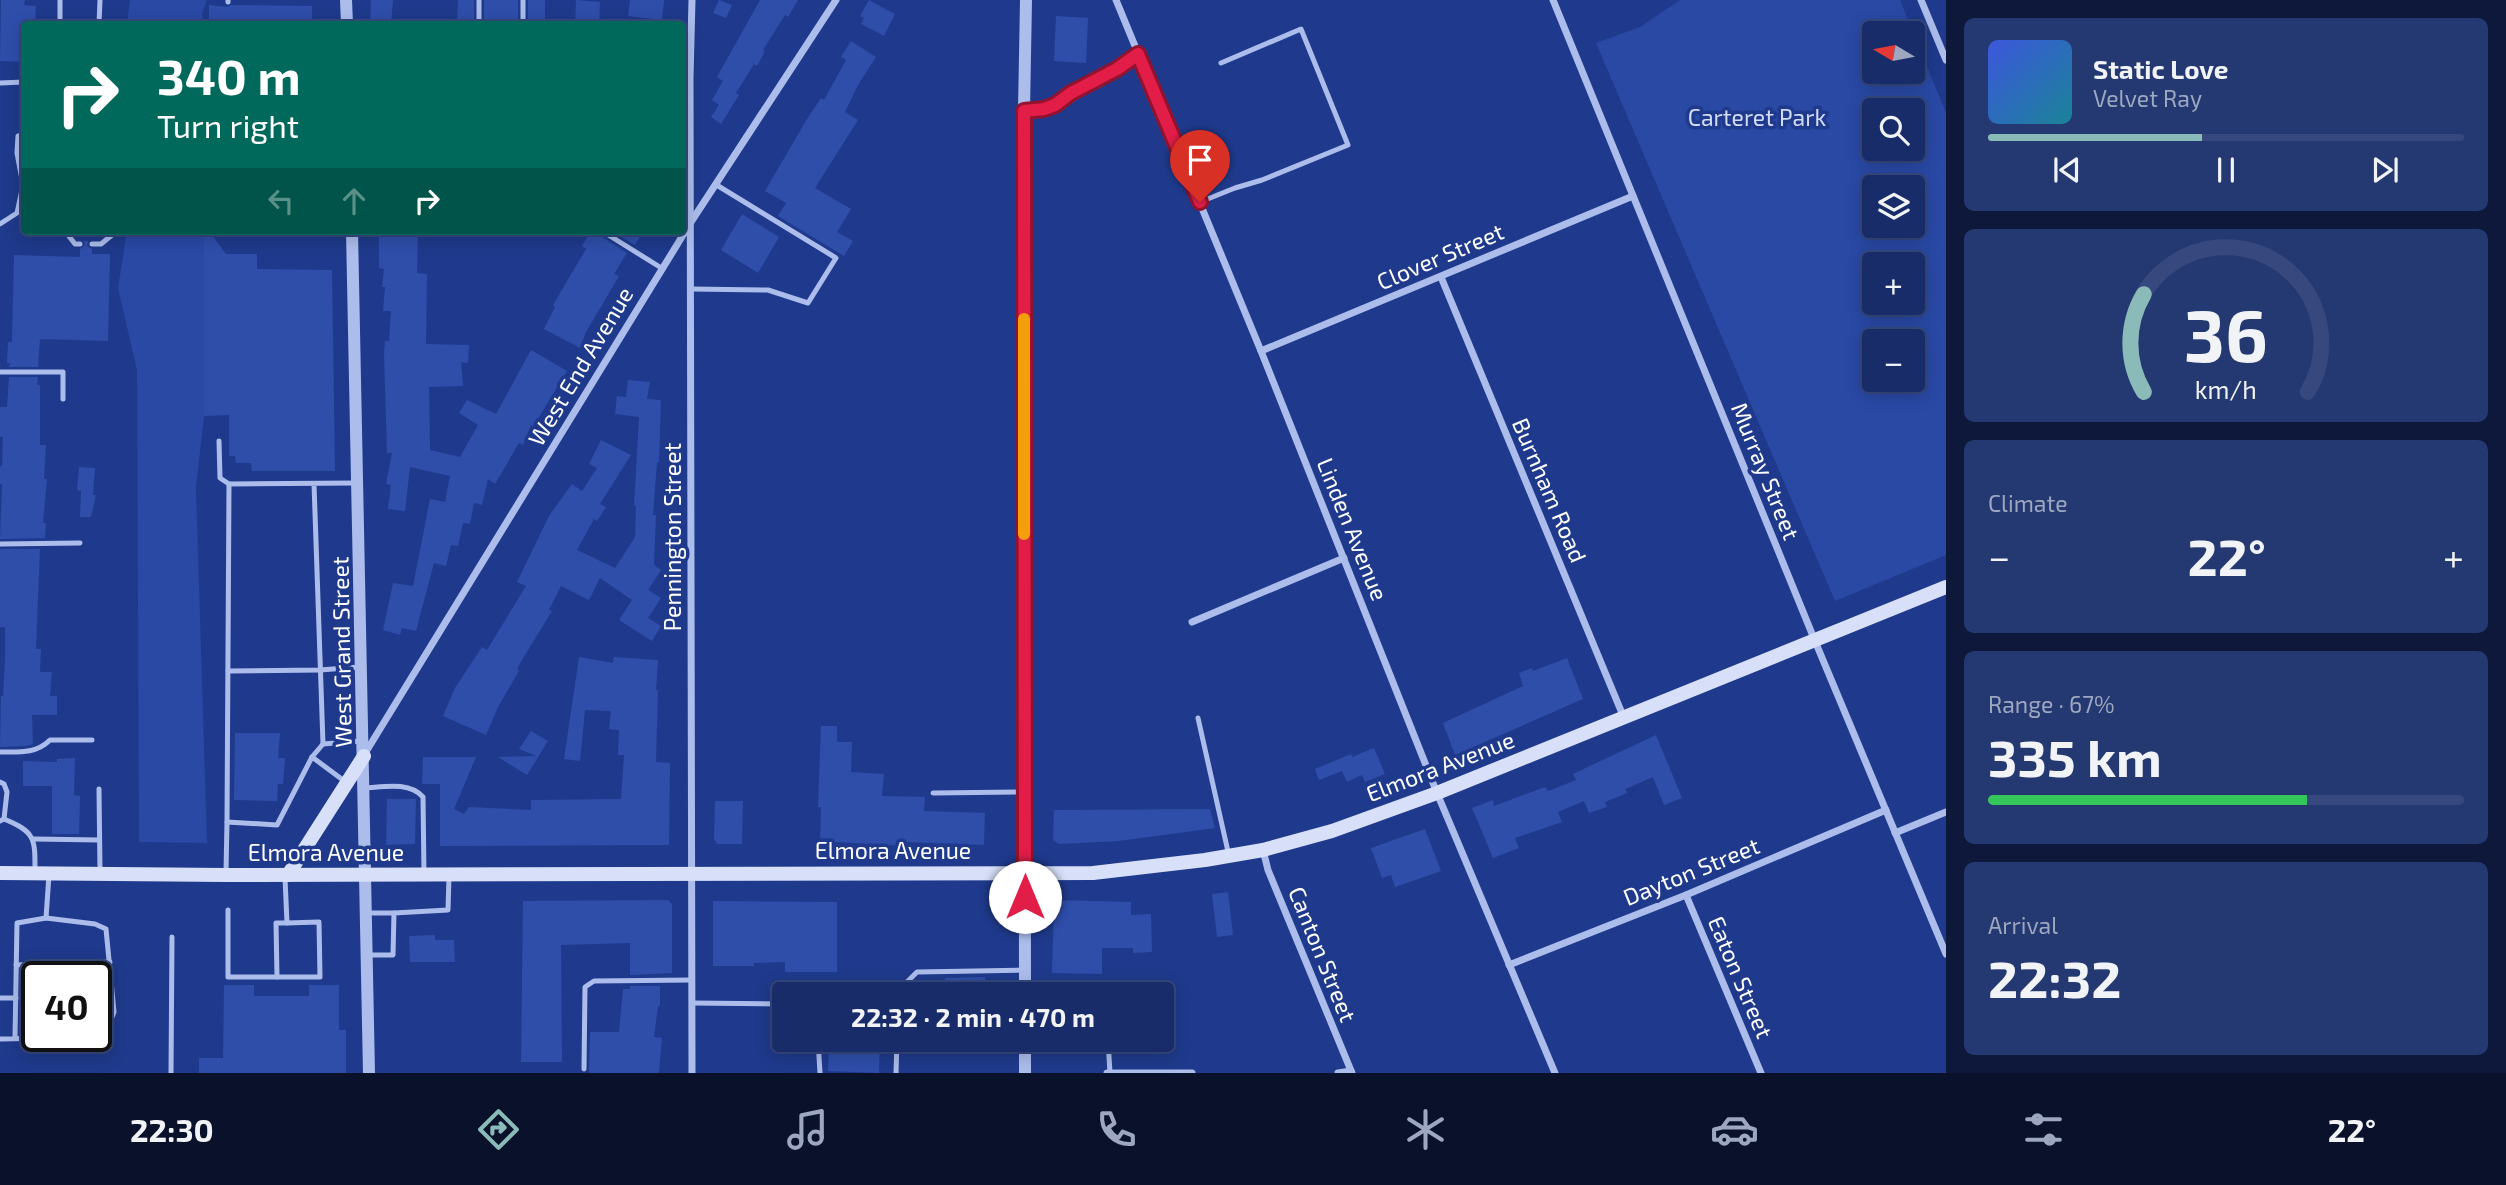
<!DOCTYPE html>
<html lang="en">
<head>
<meta charset="utf-8">
<style>
  body { margin:0; font-family:"Exo 2",sans-serif; background:#243871; color:#f1f3f6; height:100vh; display:flex; flex-direction:column; font-size:26px; white-space:nowrap }
  * { box-sizing:border-box; margin:0 }
  p { font-size:23px; color:#9ea7c0 }
  .icon { flex:none; width:38px; height:38px; fill:none; stroke:currentColor; stroke-width:2; stroke-linecap:round; stroke-linejoin:round }
  .map { position:relative; flex:1; overflow:hidden }
  .details { display:flex; flex-direction:column; gap:18px; padding:18px; background:#0d183a; width:560px }
  .details>* { flex:none }
  .banner { position:absolute; left:21px; top:21px; width:665px; height:214px; border-radius:7px; box-shadow:0 4px 18px #0003,0 0 0 2px #36487d; background:#00695c; color:#fff; overflow:hidden }
  .needle { width:46px; rotate:280deg }
  .buttons { position:absolute; left:1862px; top:21px; display:grid; gap:14px }
  .buttons a { display:grid; place-items:center; width:63px; height:63px; border-radius:7px; background:#172c69; box-shadow:0 4px 18px #0003,0 0 0 2px #36487d; font-size:35px }
  .speed { position:absolute; left:21px; top:961px; display:flex; gap:14px; font-size:35px; font-weight:700; text-align:center }
  .speed>* { display:grid; place-content:center; width:91px; height:91px; border-radius:50%; background:#172c69; box-shadow:0 4px 18px #0003,0 0 0 2px #36487d; line-height:1 }
  .speed .limit { border:4px solid #111; border-radius:10px; background:#fff; color:#111 }
  .pin { position:absolute; display:grid; place-items:center; width:60px; height:60px; color:#fff; margin:-72px -30px; border-radius:50% 50% 50% 0; rotate:-45deg; box-shadow:0 0 7px #0007 }
  .pin .icon { rotate:45deg }
  .me { position:absolute; width:77px; margin:-38px; rotate:0deg; stroke-linejoin:round; filter:drop-shadow(0 0 5px #0008) }
  .turn { display:flex; align-items:center; gap:24px; height:147px; padding:0 21px; font-size:32px }
  .turn .icon { width:91px; height:91px; stroke-width:2.5 }
  .turn b { display:block; font-size:49px; line-height:60px }
  .lanes { display:flex; align-items:center; height:66px; padding:0 21px; background:#0003; justify-content:center; gap:35px; direction:ltr }
  .lanes .off { opacity:.35 }
  .big { font-size:52px; font-weight:700; line-height:1.1 }
  .details .tile { flex:1; display:flex; flex-direction:column; justify-content:center; gap:10px; min-width:0; padding:0 24px; border-radius:10px; background:#243871 }
  .details .dial { align-items:center; gap:0 }
  .dial svg { height:182px; overflow:visible; fill:none; stroke:#36487d; stroke-width:7; stroke-linecap:round; text-anchor:middle }
  .dial text { fill:#f1f3f6; stroke:none }
  .song { display:flex; align-items:center; gap:21px }
  .cover { width:84px; height:84px; border-radius:10px; background:linear-gradient(135deg,hsl(230 70% 55%),hsl(190 70% 35%)) }
  .played { height:7px; border-radius:4px; background:linear-gradient(90deg,#8bbbb9 45%,#36487d 45%) }
  .keys { display:flex; justify-content:space-around; direction:ltr }
  .heat { display:flex; justify-content:space-between; align-items:center; font-size:38px; direction:ltr }
  .charge { height:10px; border-radius:5px; background:linear-gradient(90deg,#34c759 67%,#36487d 0) }
  .trip { position:absolute; left:772px; top:982px; width:402px; height:70px; border-radius:7px; background:#172c69; box-shadow:0 4px 18px #0003,0 0 0 2px #36487d; font-weight:700; line-height:70px; text-align:center }
  .tabs { display:flex; height:112px; justify-content:space-around; align-items:center; background:#09122a; color:#9ea7c0 }
  .tabs .icon { width:49px; height:49px }
  .tabs .selected { color:#8bbbb9 }
  .tabs b { font-size:32px; color:#f1f3f6 }
  main { display:flex; flex:1; min-height:0 }
  .map>svg:first-child { display:block }
  .green { fill:#2949a5; fill-rule:evenodd }
  .building { fill:#2f4eaa }
  .lines { fill:none; stroke-linecap:round; stroke-linejoin:round }
  .service { stroke:#acbdec; stroke-width:5 }
  .minor { stroke:#acbdec; stroke-width:7 }
  .tertiary { stroke:#acbdec; stroke-width:12 }
  .secondary { stroke:#d8e0f9; stroke-width:14 }
  .route-casing { stroke:#92132f; stroke-width:18 }
  .route { stroke:#e11d48; stroke-width:12 }
  .slow { stroke:#f59e0b; stroke-width:12 }
  .labels { text-anchor:middle; dominant-baseline:central; stroke-width:7; stroke-linejoin:round; paint-order:stroke }
  .park-label { font-size:23px; fill:#d2dcf9; stroke:#1f3a8c }
  .street-label { font-size:23px; fill:#fff; stroke:#1f3a8c }
</style>
</head>
<body>
<main>
<div class="map">
<svg width="1946" height="1073" viewBox="0 0 1946 1073">
  <rect width="100%" height="100%" fill="#1f3a8c"/>
  <g class="green">
    <polygon points="130,0 207,0 202,13 203,24 127,24"/>
    <path d="M1680,0H1900L1946,113V555L1835,601L1596,43L1640,27ZM1874,33H1913V72H1874ZM1874,110H1913V149H1874ZM1874,187H1913V226H1874ZM1874,264H1913V303H1874ZM1874,341H1913V380H1874Z"/>
    <polygon points="127,231 204,231 204,416 196,487 207,843 139,842 137,370 118,288"/>
  </g>
  <g class="building">
    <polygon points="1,0 25,0 24,5 36,6 35,24 24,24 24,62 0,61"/>
    <polygon points="371,0 393,0 391,24 370,24"/>
    <polygon points="458,0 474,0 474,24 457,24"/>
    <rect x="484" y="0" width="34" height="24"/>
    <rect x="528" y="0" width="17" height="24"/>
    <polygon points="576,0 600,2 599,24 575,24"/>
    <polygon points="630,0 664,0 662,20 628,16"/>
    <polygon points="719,0 732,5 726,18 713,13"/>
    <polygon points="760,0 798,0 788,17 785,15 763,50 765,51 757,66 754,64 736,93 739,95 721,124 711,117 719,105 712,100 723,81 717,77"/>
    <polygon points="869,0 895,14 884,36 861,24 864,18 860,16"/>
    <polygon points="209,5 227,7 232,5 312,6 312,24 209,24"/>
    <polygon points="1056,16 1088,18 1086,63 1054,61"/>
    <polygon points="851,41 876,57 858,85 845,112 858,120 815,188 851,209 837,232 853,241 844,256 778,216 786,203 765,191 807,119 821,98 824,100 846,60 841,57"/>
    <polygon points="742,214 779,237 758,273 721,250"/>
    <polygon points="204,231 209,231 226,254 257,254 257,269 332,270 335,471 252,471 251,463 236,463 235,456 229,456 229,415 204,416"/>
    <polygon points="591,231 597,231 599,235 627,253 614,274 619,276 586,332 580,348 544,329 555,307 553,305 586,249 582,246"/>
    <polygon points="612,231 643,231 635,245"/>
    <polygon points="379,232 418,232 417,273 427,274 426,344 469,345 468,363 461,362 463,386 429,387 430,450 460,457 478,425 459,413 467,400 496,414 531,350 567,371 533,427 531,425 523,445 519,443 495,484 488,479 482,505 474,503 470,524 463,523 458,546 451,545 446,566 434,563 416,631 402,628 400,635 383,630 393,583 413,586 430,499 445,502 450,476 410,467 405,511 388,509 391,485 386,484 392,453 387,453 384,354 385,341 389,341 391,311 383,311 385,287 382,287 384,269 379,268"/>
    <polygon points="84,241 88,241 87,246 92,249 92,254 110,254 108,341 40,339 38,367 9,367 10,363 7,363 8,342 12,342 14,255 80,257 80,249 85,245"/>
    <polygon points="9,377 38,377 37,385 40,385 40,445 46,445 44,479 47,479 43,523 46,523 45,538 0,539 2,484 0,484 0,466 2,466 3,437 0,437 0,407 7,407"/>
    <polygon points="628,380 650,382 647,399 661,400 659,462 657,462 653,515 656,515 654,565 661,570 648,590 661,598 648,618 661,626 652,641 619,620 632,600 600,578 589,600 561,586 549,610 552,611 525,655 517,669 519,671 499,705 486,735 443,716 455,688 482,647 487,650 526,586 517,582 549,516 572,484 582,491 597,468 589,464 601,440 631,455 600,504 606,507 597,521 594,519 577,550 615,568 635,537 636,506 634,506 639,417 615,414 617,396 626,397"/>
    <polygon points="79,467 95,468 93,495 96,495 91,517 80,517 81,491 77,490"/>
    <polygon points="0,549 40,549 36,649 41,649 40,672 52,672 50,696 57,696 57,715 32,715 33,744 26,746 0,747 1,696 3,696 5,660 5,627 0,627"/>
    <polygon points="579,657 613,663 614,657 658,660 656,690 658,690 656,762 670,763 669,845 440,846 440,784 422,784 423,757 476,757 454,809 464,814 469,807 531,810 531,800 621,799 624,755 618,755 619,730 609,729 611,711 585,710 580,761 564,759"/>
    <polygon points="1567,658 1583,699 1455,755 1443,723 1523,686 1519,673 1532,668 1533,671"/>
    <polygon points="821,726 837,726 837,742 852,742 851,772 884,774 882,796 925,797 924,811 985,813 984,845 904,842 904,846 835,842 835,845 820,845 821,807 818,807"/>
    <polygon points="531,731 548,741 527,775 498,757 536,756 519,749"/>
    <polygon points="235,733 280,733 278,758 285,758 283,784 278,784 277,801 234,800"/>
    <polygon points="1656,735 1682,798 1664,805 1653,777 1625,789 1627,793 1605,802 1607,807 1589,813 1584,801 1558,812 1562,822 1515,838 1519,848 1493,858 1472,808 1493,800 1494,806 1545,787 1548,791 1576,780 1573,774"/>
    <polygon points="1374,748 1385,774 1365,782 1362,775 1347,782 1342,771 1319,780 1315,769 1351,754 1352,757"/>
    <polygon points="75,758 74,795 80,796 79,834 52,834 52,786 23,786 23,761 57,762 57,759"/>
    <polygon points="387,799 416,799 415,844 386,845"/>
    <polygon points="715,801 743,801 742,844 717,844 714,839"/>
    <polygon points="1210,809 1215,828 1119,841 1059,844 1053,840 1054,810"/>
    <polygon points="1425,829 1441,871 1395,887 1391,875 1382,878 1371,848"/>
    <polygon points="1228,892 1233,935 1217,937 1212,894"/>
    <polygon points="668,900 672,904 672,973 630,975 630,943 561,945 562,1062 521,1062 523,901"/>
    <polygon points="1054,900 1131,902 1131,915 1151,914 1152,952 1133,953 1133,948 1102,948 1102,974 1052,973"/>
    <polygon points="713,901 837,902 837,972 785,972 785,962 754,963 754,966 713,966"/>
    <polygon points="435,935 435,940 454,940 455,962 410,962 409,936"/>
    <polygon points="985,977 985,994 946,994 945,978"/>
    <polygon points="224,985 254,985 254,996 309,996 309,985 339,985 339,1030 346,1030 346,1073 199,1073 199,1058 223,1058"/>
    <polygon points="630,986 660,986 660,1006 658,1006 654,1037 662,1038 659,1073 589,1073 590,1032 619,1032 623,989 630,989"/>
    <polygon points="829,1040 880,1040 879,1073 828,1071"/>
  </g>
  <g class="lines">
    <g class="service">
      <polyline points="60,0 60,24"/>
      <polyline points="228,0 228,2"/>
      <polyline points="479,0 479,24"/>
      <polyline points="523,0 523,24"/>
      <polyline points="99,24 100,0"/>
      <polyline points="0,83 24,82"/>
      <path d="M1024,111C1059,108 1061,96 1089,82C1107,73 1122,66 1138,54"/>
      <polyline points="1200,202 1235,188 1262,180 1348,145 1301,29 1221,63"/>
      <polyline points="0,224 17,213 23,185 17,153 18,136 24,135"/>
      <polyline points="65,231 75,244 80,244"/>
      <polyline points="602,231 663,269"/>
      <polyline points="92,244 101,244 112,235"/>
      <polyline points="691,289 768,290 808,303 836,258 715,184"/>
      <polyline points="0,372 63,372 63,399"/>
      <polyline points="219,441 220,478 229,484"/>
      <polyline points="314,484 323,744 312,757 277,825 227,822 229,484 355,483"/>
      <polyline points="0,544 80,543"/>
      <polyline points="228,671 320,670 359,667"/>
      <polyline points="1198,718 1229,856"/>
      <polyline points="323,744 361,741"/>
      <path d="M0,752C19,752 36,754 50,740H92"/>
      <polyline points="312,757 347,783"/>
      <polyline points="0,782 4,784 7,792 4,819"/>
      <path d="M365,788C383,787 409,781 423,797L424,874"/>
      <polyline points="99,789 100,871"/>
      <polyline points="933,793 1025,792"/>
      <path d="M0,821L4,819C36,832 35,839 35,872"/>
      <polyline points="34,839 99,840"/>
      <polyline points="226,872 227,822"/>
      <polyline points="228,910 228,977 320,977 319,922 287,923 285,878"/>
      <polyline points="367,913 394,913"/>
      <polyline points="46,918 49,875"/>
      <polyline points="368,955 393,955 394,913 448,910 449,877"/>
      <polyline points="16,965 110,962"/>
      <polyline points="277,977 276,923 287,923"/>
      <polyline points="899,994 902,987 917,972 1025,970"/>
      <polyline points="0,998 16,998"/>
      <polyline points="692,1003 784,1004"/>
      <polyline points="0,1039 104,1037 114,1012 106,929 95,924 46,918 17,923 15,1038"/>
      <polyline points="818,1040 820,1073"/>
      <polyline points="1108,1040 1110,1073"/>
      <polyline points="584,1069 585,987 594,981 692,980"/>
      <polyline points="171,1073 172,937"/>
      <polyline points="896,1073 897,1040"/>
    </g>
    <g class="minor">
      <polyline points="1116,0 1261,351 1437,793 1555,1073"/>
      <polyline points="1553,0 1815,641 1946,954"/>
      <polyline points="1921,0 1946,60"/>
      <polyline points="1441,277 1624,718"/>
      <polyline points="1261,351 1633,196"/>
      <polyline points="1192,622 1344,558"/>
      <polyline points="364,755 691,222 836,0"/>
      <polyline points="1895,833 1946,812"/>
      <polyline points="1263,850 1268,870 1352,1073"/>
      <polyline points="1686,895 1761,1073"/>
      <polyline points="1509,965 1686,895 1886,810"/>
      <polyline points="692,1073 690,78 692,0"/>
      <polyline points="1107,1073 1192,1073"/>
      <polyline points="1338,1073 1351,1071"/>
    </g>
    <g class="tertiary">
      <polyline points="346,0 347,24"/>
      <polyline points="352,231 369,1073"/>
      <polyline points="1025,994 1024,111 1026,0"/>
      <polyline points="1025,1073 1025,1040"/>
    </g>
    <g class="secondary">
      <polyline points="0,873 226,875 1093,873 1205,860 1263,850 1332,831 1437,793 1946,587"/>
      <polyline points="288,875 364,756"/>
    </g>
  </g>
  <g class="lines">
    <defs>
      <polyline id="route" points="1025,897 1024,111 1044,109 1055,105 1071,93 1117,69 1138,54 1200,202"/>
    </defs>
    <use href="#route" class="route-casing"/>
    <use href="#route" class="route"/>
    <polyline class="slow" points="1024,319 1024,534"/>
  </g>
  <g class="labels">
    <g class="park-label">
      <text x="1757" y="117">Carteret Park</text>
    </g>
    <g class="street-label">
      <text transform="translate(1440 256) rotate(-23)">Clover Street</text>
      <text transform="translate(580 366) rotate(-59)">West End Avenue</text>
      <text transform="translate(1766 471) rotate(68)">Murray Street</text>
      <text transform="translate(1550 490) rotate(67)">Burnham Road</text>
      <text transform="translate(1353 529) rotate(68)">Linden Avenue</text>
      <text transform="translate(672 537) rotate(-90)">Pennington Street</text>
      <text transform="translate(341 652) rotate(-91)">West Grand Street</text>
      <text transform="translate(1440 766) rotate(-21)">Elmora Avenue</text>
      <text x="893" y="850">Elmora Avenue</text>
      <text x="326" y="852">Elmora Avenue</text>
      <text transform="translate(1691 871) rotate(-22)">Dayton Street</text>
      <text transform="translate(1323 954) rotate(68)">Canton Street</text>
      <text transform="translate(1741 977) rotate(67)">Eaton Street</text>
    </g>
  </g>
</svg>
<div class="buttons">
<a><svg class="needle" viewBox="-14 -14 28 28"><path d="M0-13l5 13h-10z" fill="#e53935"/><path d="M0 13l5-13h-10z" fill="#9ea7c0"/></svg></a>
<a><svg class="icon" aria-label="search" viewBox="0 0 24 24"><circle cx="10" cy="10" r="6"/><path d="M15 15l6 6"/></svg></a>
<a><svg class="icon" aria-label="layers" viewBox="0 0 24 24"><path d="M12 4l9 5-9 5-9-5zM3 14l9 5 9-5"/></svg></a>
<a>+</a>
<a>−</a>
</div>
<div class="speed"><div class="limit">40</div></div>
<div class="pin" style="left:1200px;top:202px;background:#d93025"><svg class="icon" aria-label="arrive" viewBox="0 0 24 24"><path d="M6 21V4h12l-3 4 3 4H6"/></svg></div>
<svg class="me" style="left:1025px;top:897px" viewBox="-20 -20 40 40"><circle r="19" fill="#fff"/><path d="M0-13L10 11 0 6-10 11z" fill="#e11d48"/></svg>
<div class="trip">22:32 · 2 min · 470 m</div>
<div class="banner">
<div class="turn"><svg class="icon" aria-label="right" viewBox="0 0 24 24"><path d="M7 20v-9h11M14 6l5 5-5 5"/></svg><div><b>340 m</b>Turn right</div></div>
<div class="lanes"><svg class="icon off" aria-label="left" viewBox="0 0 24 24"><path d="M17 20v-9H6M10 6l-5 5 5 5"/></svg><svg class="icon off" aria-label="ahead" viewBox="0 0 24 24"><path d="M12 20V5M6 11l6-6 6 6"/></svg><svg class="icon" aria-label="right" viewBox="0 0 24 24"><path d="M7 20v-9h11M14 6l5 5-5 5"/></svg></div>
</div>
</div>
<section class="details">
<div class="tile">
<div class="song"><i class="cover"></i><div><b>Static Love</b><p>Velvet Ray</p></div></div>
<div class="played"></div>
<div class="keys"><svg class="icon" aria-label="previous" viewBox="0 0 24 24"><path d="M18 5L8 12l10 7zM5 5v14"/></svg><svg class="icon" aria-label="pause" viewBox="0 0 24 24"><path d="M8 5v14M16 5v14"/></svg><svg class="icon" aria-label="next" viewBox="0 0 24 24"><path d="M6 5l10 7-10 7zM19 5v14"/></svg></div>
</div>
<div class="tile dial"><svg viewBox="0 0 100 80">
<path d="M14 69A42 42 0 1 1 86 69"/>
<path d="M14 69A42 42 0 0 1 14 26" stroke="#8bbbb9"/>
<text x="50" y="56" font-size="32" font-weight="700">36</text>
<text x="50" y="72" font-size="11">km/h</text>
</svg></div>
<div class="tile"><p>Climate</p>
<div class="heat"><a>−</a><b class="big">22°</b><a>+</a></div>
</div>
<div class="tile"><p>Range · 67%</p><b class="big">335 km</b><div class="charge"></div></div>
<div class="tile"><p>Arrival</p><b class="big">22:32</b></div>
</section>
</main>
<nav class="tabs">
<b>22:30</b>
<svg class="icon selected" aria-label="directions" viewBox="0 0 24 24"><path d="M12 3l9 9-9 9-9-9zM9 14v-3h6M13 9l2 2-2 2"/></svg>
<svg class="icon" aria-label="music" viewBox="0 0 24 24"><path d="M9 18V5l10-2v13"/><circle cx="6" cy="18" r="3"/><circle cx="16" cy="16" r="3"/></svg>
<svg class="icon" aria-label="phone" viewBox="0 0 24 24"><path d="M5 4h4l2 5-3 2q2 4 5 5l2-3 5 2v4C11 20 4 13 5 4z"/></svg>
<svg class="icon" aria-label="climate" viewBox="0 0 24 24"><path d="M12 3v18M4 7l16 10M4 17L20 7"/></svg>
<svg class="icon" aria-label="car" viewBox="0 0 24 24"><path d="M5 17H2v-5l4-1 3-4h7l3 4 3 1v5h-3M9 17h6M6 11h13"/><circle cx="7" cy="17" r="2"/><circle cx="17" cy="17" r="2"/></svg>
<svg class="icon" aria-label="filters" viewBox="0 0 24 24"><path d="M4 7h16M4 17h16"/><circle cx="9" cy="7" r="2"/><circle cx="15" cy="17" r="2"/></svg>
<b>22°</b>
</nav>
</body>
</html>
